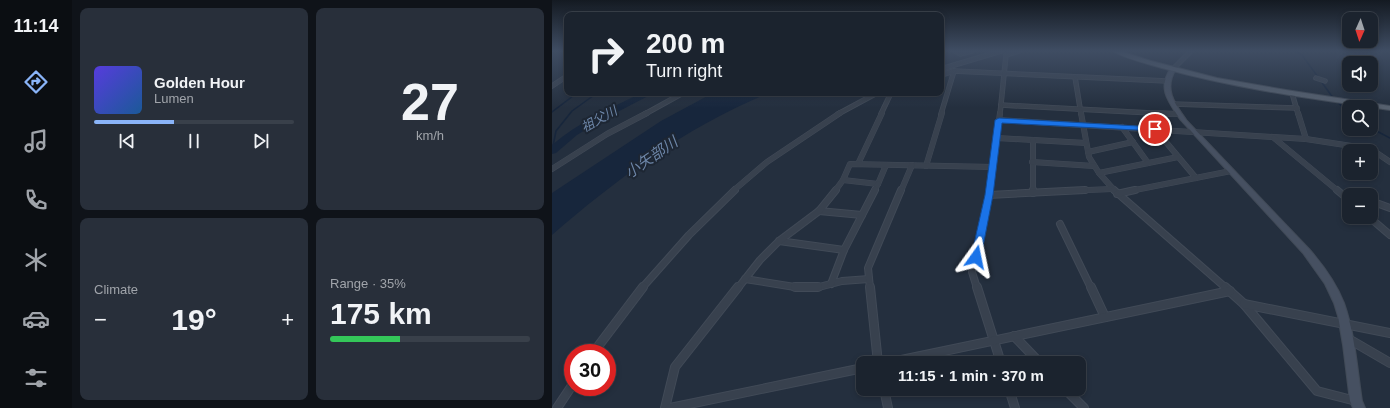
<!DOCTYPE html>
<html lang="en">
<head>
<meta charset="utf-8">
<style>
  body { margin:0; font-family:Helvetica,"Noto Sans JP",sans-serif; background:#282f3a; color:#f1f3f6; height:100vh; display:flex; flex-direction:column; font-size:15px; white-space:nowrap }
  * { box-sizing:border-box; margin:0 }
  p { font-size:13px; color:#a0a4aa }
  .icon { flex:none; width:22px; height:22px; fill:none; stroke:currentColor; stroke-width:2; stroke-linecap:round; stroke-linejoin:round }
  .map { position:relative; flex:1; overflow:hidden }
  .details { display:flex; flex-direction:column; gap:8px; padding:8px; background:#0f1319; width:480px }
  .details>* { flex:none }
  .guide { position:absolute; left:12px; top:12px; width:380px; height:84px; border-radius:8px; box-shadow:0 2px 6px #0003,0 0 0 1px #39404a; background:#1b232e; color:#f1f3f6; overflow:hidden }
  .needle { width:26px; rotate:183deg }
  .controls { position:absolute; left:790px; top:12px; display:grid; gap:8px }
  .controls a { display:grid; place-items:center; width:36px; height:36px; border-radius:8px; background:#1b232e; box-shadow:0 2px 6px #0003,0 0 0 1px #39404a; font-size:20px }
  .speed { position:absolute; left:12px; top:344px; display:flex; gap:8px; font-size:20px; font-weight:700; text-align:center }
  .speed>* { display:grid; place-content:center; width:52px; height:52px; border-radius:50%; background:#1b232e; box-shadow:0 2px 6px #0003,0 0 0 1px #39404a; line-height:1 }
  .speed .limit { border:6px solid #d22; background:#fff; color:#111 }
  .pin { position:absolute; display:grid; place-items:center; width:34px; height:34px; color:#fff; margin:-17px; border:2px solid #fff; border-radius:50%; box-shadow:0 1px 4px #0007 }
  .me { position:absolute; width:44px; margin:-22px; rotate:12deg; stroke-linejoin:round; filter:drop-shadow(0 0 3px #0008) }
  .turn { display:flex; align-items:center; gap:14px; height:84px; padding:0 16px; font-size:18px }
  .turn .icon { width:52px; height:52px; stroke-width:2.5 }
  .turn b { display:block; font-size:28px; line-height:34px }
  .big { font-size:30px; font-weight:600; line-height:1.1 }
  .details .card { flex:1; display:flex; flex-direction:column; justify-content:center; gap:6px; min-width:0; padding:0 14px; border-radius:8px; background:#282f3a }
  .details .dial { align-items:center; gap:0 }
  .dial b { font-size:52px; line-height:1 }
  .song { display:flex; align-items:center; gap:12px }
  .cover { width:48px; height:48px; border-radius:6px; background:linear-gradient(135deg,hsl(250 70% 55%),hsl(210 70% 35%)) }
  .played { height:4px; border-radius:2px; background:linear-gradient(90deg,#8ab4f8 40%,#39404a 40%) }
  .keys { display:flex; justify-content:space-around; direction:ltr }
  .heat { display:flex; justify-content:space-between; align-items:center; font-size:22px; direction:ltr }
  .charge { height:6px; border-radius:3px; background:linear-gradient(90deg,#34c759 35%,#39404a 0) }
  .details .tiles { flex:1; display:grid; gap:8px; grid-template-columns:repeat(2,1fr) }
  .trip { position:absolute; left:304px; top:356px; width:230px; height:40px; border-radius:8px; background:#1b232e; box-shadow:0 2px 6px #0003,0 0 0 1px #39404a; font-weight:600; line-height:40px; text-align:center }
  main { display:flex; flex:1; min-height:0 }
  .menu { display:flex; flex-direction:column; width:72px; justify-content:space-around; align-items:center; background:#0b0e12; color:#a0a4aa }
  .menu .icon { width:28px; height:28px }
  .menu .current { color:#8ab4f8 }
  .menu b { font-size:18px; color:#f1f3f6 }
  .map>svg:first-child { display:block }
  .water { fill:#17263c }
  .lines { fill:none; stroke-linecap:round; stroke-linejoin:round }
  .stream { stroke:#17263c; stroke-width:1.5 }
  .river { fill:#17263c; fill-rule:evenodd }
  .street-far3-casing { stroke:#414a57; stroke-width:5.5 }
  .street-far2-casing { stroke:#414a57; stroke-width:6 }
  .street-far1-casing { stroke:#414a57; stroke-width:8 }
  .street-casing { stroke:#414a57; stroke-width:10 }
  .secondary-casing { stroke:#414a57; stroke-width:2 }
  .primary-casing { stroke:#414a57; stroke-width:2 }
  .street-far3 { stroke:#38414e; stroke-width:4 }
  .street-far2 { stroke:#38414e; stroke-width:5 }
  .street-far1 { stroke:#38414e; stroke-width:6 }
  .street { stroke:#38414e; stroke-width:8 }
  .secondary { fill:#465061; fill-rule:evenodd }
  .primary { fill:#56606e; fill-rule:evenodd }
  .route { fill:#1a73e8; stroke:#114b97 }
  .labels { text-anchor:middle; dominant-baseline:central; stroke-width:4; stroke-linejoin:round; paint-order:stroke }
  .far-water-label { font-size:13px; font-style:italic; fill:#6d86a8; stroke:#1d2633 }
  .water-label { font-size:15px; font-style:italic; fill:#6d86a8; stroke:#1d2633 }
</style>
</head>
<body>
<main>
<nav class="menu">
<b>11:14</b>
<svg class="icon current" aria-label="directions" viewBox="0 0 24 24"><path d="M12 3l9 9-9 9-9-9zM9 14v-3h6M13 9l2 2-2 2"/></svg>
<svg class="icon" aria-label="music" viewBox="0 0 24 24"><path d="M9 18V5l10-2v13"/><circle cx="6" cy="18" r="3"/><circle cx="16" cy="16" r="3"/></svg>
<svg class="icon" aria-label="phone" viewBox="0 0 24 24"><path d="M5 4h4l2 5-3 2q2 4 5 5l2-3 5 2v4C11 20 4 13 5 4z"/></svg>
<svg class="icon" aria-label="climate" viewBox="0 0 24 24"><path d="M12 3v18M4 7l16 10M4 17L20 7"/></svg>
<svg class="icon" aria-label="car" viewBox="0 0 24 24"><path d="M5 17H2v-5l4-1 3-4h7l3 4 3 1v5h-3M9 17h6M6 11h13"/><circle cx="7" cy="17" r="2"/><circle cx="17" cy="17" r="2"/></svg>
<svg class="icon" aria-label="filters" viewBox="0 0 24 24"><path d="M4 7h16M4 17h16"/><circle cx="9" cy="7" r="2"/><circle cx="15" cy="17" r="2"/></svg>
</nav>
<section class="details">
<div class="tiles">
<div class="card">
<div class="song"><i class="cover"></i><div><b>Golden Hour</b><p>Lumen</p></div></div>
<div class="played"></div>
<div class="keys"><svg class="icon" aria-label="previous" viewBox="0 0 24 24"><path d="M18 5L8 12l10 7zM5 5v14"/></svg><svg class="icon" aria-label="pause" viewBox="0 0 24 24"><path d="M8 5v14M16 5v14"/></svg><svg class="icon" aria-label="next" viewBox="0 0 24 24"><path d="M6 5l10 7-10 7zM19 5v14"/></svg></div>
</div>
<div class="card dial"><b>27</b><p>km/h</p></div>
<div class="card"><p>Climate</p>
<div class="heat"><a>−</a><b class="big">19°</b><a>+</a></div>
</div>
<div class="card"><p>Range · 35%</p><b class="big">175 km</b><div class="charge"></div></div>
</div>
</section>
<div class="map">
<svg width="838" height="408" viewBox="0 0 838 408">
  <rect width="100%" height="100%" fill="#242f3e"/>
  <path class="water" d="M161,93H217C136,126 66,178 0,235V193L109,121Z"/>
  <g class="lines">
    <g class="stream">
      <polyline points="742,51 750,55 779,95 797,114"/>
      <polyline points="0,112 25,93"/>
      <polyline points="819,128 838,138"/>
      <polyline points="0,151 4,131 20,111 45,93"/>
    </g>
    <path class="river" d="M90,93H102L48,121L25,135L4,153L0,154V145C27,122 58,108 90,93Z"/>
    <defs>
      <g id="street-far3">
        <polyline points="403,51 408,54 420,51"/>
        <polyline points="389,69 449,51"/>
        <polyline points="621,69 639,51"/>
        <polyline points="389,75 402,71 615,81"/>
        <polyline points="523,77 529,114"/>
        <polyline points="764,78 773,81"/>
        <polyline points="0,86 15,76"/>
        <polyline points="740,93 746,114"/>
        <polyline points="621,104 745,108"/>
        <polyline points="449,105 618,114"/>
        <polyline points="93,114 131,93"/>
        <polyline points="286,114 325,93"/>
        <polyline points="329,114 338,95 343,93"/>
        <polyline points="389,114 402,71"/>
        <polyline points="448,114 454,55 467,51"/>
      </g>
      <g id="street-far2">
        <polyline points="529,113 537,157 547,173 563,191"/>
        <polyline points="599,113 627,114"/>
        <polyline points="746,113 754,139"/>
        <polyline points="447,120 754,139 819,149 838,162"/>
        <polyline points="570,127 596,163"/>
        <polyline points="603,129 644,178"/>
        <polyline points="445,138 534,143"/>
        <polyline points="722,138 786,191"/>
        <polyline points="481,140 481,191"/>
        <polyline points="536,152 581,142"/>
        <polyline points="480,162 542,166"/>
        <polyline points="306,164 330,113"/>
        <polyline points="374,166 390,113"/>
        <polyline points="0,169 55,134 95,113"/>
        <polyline points="547,173 626,157"/>
        <polyline points="291,180 326,184 334,165"/>
        <polyline points="181,191 215,162 288,113"/>
        <polyline points="283,191 291,180 298,164 441,167"/>
        <polyline points="322,191 326,184"/>
        <polyline points="349,191 360,165"/>
        <polyline points="438,191 448,113"/>
        <polyline points="513,191 560,189"/>
        <polyline points="578,191 679,171"/>
      </g>
      <g id="street-far1">
        <polyline points="481,190 481,193"/>
        <polyline points="562,190 674,288"/>
        <polyline points="785,190 797,200"/>
        <polyline points="565,194 583,190"/>
        <polyline points="437,195 533,190"/>
        <polyline points="819,201 838,208"/>
        <polyline points="267,211 310,215"/>
        <polyline points="817,217 838,235"/>
        <polyline points="508,224 539,288"/>
        <polyline points="227,241 292,250"/>
        <polyline points="193,279 249,288 267,287 290,281 317,279"/>
        <polyline points="279,284 292,250 323,190"/>
        <polyline points="90,288 137,235 183,190"/>
        <polyline points="186,288 208,260 227,241 267,211 284,190"/>
        <polyline points="318,288 316,268 349,190"/>
        <polyline points="425,288 420,272 438,190"/>
      </g>
      <g id="street">
        <polyline points="243,287 266,287"/>
        <polyline points="318,287 326,363"/>
        <polyline points="425,287 449,363"/>
        <polyline points="539,287 553,317"/>
        <polyline points="673,287 692,304 765,391 804,401"/>
        <polyline points="692,304 838,333"/>
        <polyline points="462,336 488,363"/>
        <polyline points="795,338 838,363"/>
        <polyline points="41,353 91,287"/>
        <polyline points="335,363 678,291"/>
        <polyline points="332,389 336,408"/>
        <polyline points="457,389 463,408"/>
        <polyline points="513,389 532,408"/>
        <polyline points="5,408 21,384"/>
        <polyline points="113,408 123,367 186,287"/>
        <polyline points="118,408 311,368"/>
      </g>
      <path id="secondary" d="M619,68L624,69C611,89 623,104 635,121L757,249C771,265 784,283 792,303C803,334 805,368 810,401L813,408H801L798,401L791,345L786,316L782,303L773,284L751,253L628,119C616,101 605,88 619,68Z"/>
      <path id="primary" d="M561,51H568L599,61L665,78L734,90L838,106V110C762,99 685,89 610,68C597,64 571,58 561,51Z"/>
    </defs>
    <use href="#street-far3" class="street-far3-casing"/>
    <use href="#street-far2" class="street-far2-casing"/>
    <use href="#street-far1" class="street-far1-casing"/>
    <use href="#street" class="street-casing"/>
    <use href="#secondary" class="secondary-casing"/>
    <use href="#primary" class="primary-casing"/>
    <use href="#street-far3" class="street-far3"/>
    <use href="#street-far2" class="street-far2"/>
    <use href="#street-far1" class="street-far1"/>
    <use href="#street" class="street"/>
    <use href="#secondary" class="secondary"/>
    <use href="#primary" class="primary"/>
  </g>
  <linearGradient id="sky" x2="0" y2="1"><stop stop-color="#141a22"/><stop offset="0.47" stop-color="#3f4d63"/><stop offset="1" stop-color="#3f4d63" stop-opacity="0"/></linearGradient>
  <rect width="838" height="108" fill="url(#sky)"/>
  <polygon class="route" points="447,118 603,127 607,129 603,131 450,123 441,195 429,257 427,259 420,259 419,257 433,195 443,120"/>
  <g class="labels">
    <g class="far-water-label">
      <text transform="translate(47 119) rotate(-29)">祖父川</text>
    </g>
    <g class="water-label">
      <text transform="translate(99 157) rotate(-35)">小矢部川</text>
    </g>
  </g>
</svg>
<div class="controls">
<a><svg class="needle" viewBox="-14 -14 28 28"><path d="M0-13l5 13h-10z" fill="#e53935"/><path d="M0 13l5-13h-10z" fill="#a0a4aa"/></svg></a>
<a><svg class="icon" aria-label="sound" viewBox="0 0 24 24"><path d="M4 9h4l5-4v14l-5-4H4zM17 9q2 3 0 6"/></svg></a>
<a><svg class="icon" aria-label="search" viewBox="0 0 24 24"><circle cx="10" cy="10" r="6"/><path d="M15 15l6 6"/></svg></a>
<a>+</a>
<a>−</a>
</div>
<div class="speed"><div class="limit">30</div></div>
<div class="pin" style="left:603px;top:129px;background:#d93025"><svg class="icon" aria-label="arrive" viewBox="0 0 24 24"><path d="M6 21V4h12l-3 4 3 4H6"/></svg></div>
<svg class="me" style="left:424px;top:257px" viewBox="-20 -20 40 40"><path d="M0-17L14 15 0 8-14 15z" fill="#1a73e8" stroke="#fff" stroke-width="4"/></svg>
<div class="trip">11:15 · 1 min · 370 m</div>
<div class="guide">
<div class="turn"><svg class="icon" aria-label="right" viewBox="0 0 24 24"><path d="M7 20v-9h11M14 6l5 5-5 5"/></svg><div><b>200 m</b>Turn right</div></div>
</div>
</div>
</main>
</body>
</html>
